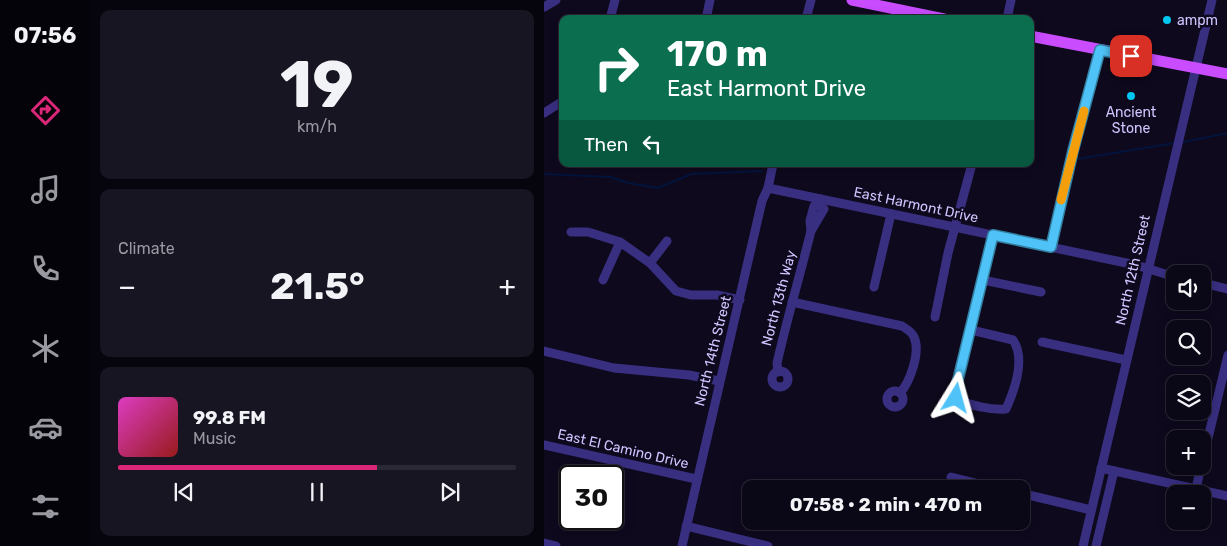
<!DOCTYPE html>
<html lang="en">
<head>
<meta charset="utf-8">
<style>
  body { margin:0; font-family:Rubik,sans-serif; background:#181523; color:#f1f3f6; height:100vh; display:flex; flex-direction:column; font-size:19px; white-space:nowrap }
  * { box-sizing:border-box; margin:0 }
  p { font-size:16px; color:#9999a1 }
  .icon { flex:none; width:28px; height:28px; fill:none; stroke:currentColor; stroke-width:2; stroke-linecap:round; stroke-linejoin:round }
  .map { position:relative; flex:1; overflow:hidden }
  .drawer { display:flex; flex-direction:column; gap:10px; padding:10px; background:#06040c; width:454px }
  .drawer>* { flex:none }
  .top-card { position:absolute; left:15px; top:15px; width:475px; height:152px; border-radius:10px; box-shadow:0 2px 12px #0003,0 0 0 1px #2a2835; background:#0b6e4f; color:#fff; overflow:hidden }
  .buttons { position:absolute; left:622px; top:265px; display:grid; gap:10px }
  .buttons a { display:grid; place-items:center; width:45px; height:45px; border-radius:10px; background:#0a0716; box-shadow:0 2px 12px #0003,0 0 0 1px #2a2835; font-size:25px }
  .speed { position:absolute; left:15px; top:465px; display:flex; gap:10px; font-size:25px; font-weight:700; text-align:center }
  .speed>* { display:grid; place-content:center; width:65px; height:65px; border-radius:50%; background:#0a0716; box-shadow:0 2px 12px #0003,0 0 0 1px #2a2835; line-height:1 }
  .speed .limit { border:2px solid #111; border-radius:8px; background:#fff; color:#111 }
  .pin { position:absolute; display:grid; place-items:center; width:42px; height:42px; color:#fff; margin:-21px; border-radius:10px; box-shadow:0 2px 8px #0006 }
  .me { position:absolute; width:55px; margin:-28px; rotate:8deg; stroke-linejoin:round; filter:drop-shadow(0 0 4px #0008) }
  .turn { display:flex; align-items:center; gap:18px; height:105px; padding:0 25px; font-size:22px }
  .turn .icon { width:65px; height:65px; stroke-width:2.5 }
  .turn b { display:block; font-size:35px; line-height:42px }
  .then { display:flex; align-items:center; height:48px; padding:0 25px; background:#0003; gap:10px; font-size:19px }
  .big { font-size:38px; font-weight:700; line-height:1.1 }
  .drawer .widget { flex:1; display:flex; flex-direction:column; justify-content:center; gap:8px; min-width:0; padding:0 18px; border-radius:10px; background:#181523 }
  .drawer .dial { align-items:center; gap:0 }
  .dial b { font-size:65px; line-height:1 }
  .song { display:flex; align-items:center; gap:15px }
  .cover { width:60px; height:60px; border-radius:8px; background:linear-gradient(135deg,hsl(310 70% 55%),hsl(0 70% 35%)) }
  .played { height:5px; border-radius:2px; background:linear-gradient(90deg,#db2777 65%,#2a2835 65%) }
  .keys { display:flex; justify-content:space-around; direction:ltr }
  .heat { display:flex; justify-content:space-between; align-items:center; font-size:28px; direction:ltr }
  .trip { position:absolute; left:198px; top:480px; width:288px; height:50px; border-radius:10px; background:#0a0716; box-shadow:0 2px 12px #0003,0 0 0 1px #2a2835; font-weight:700; line-height:50px; text-align:center }
  main { display:flex; flex:1; min-height:0 }
  .tab-bar { display:flex; flex-direction:column; width:90px; justify-content:space-around; align-items:center; background:#040309; color:#9999a1 }
  .tab-bar .icon { width:35px; height:35px }
  .tab-bar .on { color:#db2777 }
  .tab-bar b { font-size:22px; color:#f1f3f6 }
  .map>svg:first-child { display:block }
  .lines { fill:none; stroke-linecap:round; stroke-linejoin:round }
  .stream { stroke:#03143c; stroke-width:2 }
  .minor { stroke:#382f81; stroke-width:9 }
  .major { stroke:#c94cff; stroke-width:11 }
  .route-casing { stroke:#337fa1; stroke-width:12 }
  .route { stroke:#4fc3f7; stroke-width:9 }
  .slow { stroke:#f59e0b; stroke-width:9 }
  .poi-dot { fill:#00c6f0; stroke:#0e091d; stroke-width:2 }
  .labels { text-anchor:middle; dominant-baseline:central; stroke-width:5; stroke-linejoin:round; paint-order:stroke }
  .poi-label { font-size:14px; fill:#d0c5ff; stroke:#0e091d; text-anchor:start }
  .street-label { font-size:14px; fill:#d0c5ff; stroke:#0e091d }
</style>
</head>
<body>
<main>
<nav class="tab-bar">
<b>07:56</b>
<svg class="icon on" aria-label="directions" viewBox="0 0 24 24"><path d="M12 3l9 9-9 9-9-9zM9 14v-3h6M13 9l2 2-2 2"/></svg>
<svg class="icon" aria-label="music" viewBox="0 0 24 24"><path d="M9 18V5l10-2v13"/><circle cx="6" cy="18" r="3"/><circle cx="16" cy="16" r="3"/></svg>
<svg class="icon" aria-label="phone" viewBox="0 0 24 24"><path d="M5 4h4l2 5-3 2q2 4 5 5l2-3 5 2v4C11 20 4 13 5 4z"/></svg>
<svg class="icon" aria-label="climate" viewBox="0 0 24 24"><path d="M12 3v18M4 7l16 10M4 17L20 7"/></svg>
<svg class="icon" aria-label="car" viewBox="0 0 24 24"><path d="M5 17H2v-5l4-1 3-4h7l3 4 3 1v5h-3M9 17h6M6 11h13"/><circle cx="7" cy="17" r="2"/><circle cx="17" cy="17" r="2"/></svg>
<svg class="icon" aria-label="filters" viewBox="0 0 24 24"><path d="M4 7h16M4 17h16"/><circle cx="9" cy="7" r="2"/><circle cx="15" cy="17" r="2"/></svg>
</nav>
<section class="drawer">
<div class="widget dial"><b>19</b><p>km/h</p></div>
<div class="widget"><p>Climate</p>
<div class="heat"><a>−</a><b class="big">21.5°</b><a>+</a></div>
</div>
<div class="widget">
<div class="song"><i class="cover"></i><div><b>99.8 FM</b><p>Music</p></div></div>
<div class="played"></div>
<div class="keys"><svg class="icon" aria-label="previous" viewBox="0 0 24 24"><path d="M18 5L8 12l10 7zM5 5v14"/></svg><svg class="icon" aria-label="pause" viewBox="0 0 24 24"><path d="M8 5v14M16 5v14"/></svg><svg class="icon" aria-label="next" viewBox="0 0 24 24"><path d="M6 5l10 7-10 7zM19 5v14"/></svg></div>
</div>
</section>
<div class="map">
<svg width="684" height="546" viewBox="0 0 684 546">
  <rect width="100%" height="100%" fill="#0e091d"/>
  <g class="lines">
    <g class="stream">
      <polyline points="639,142 684,133"/>
      <polyline points="533,159 631,143"/>
      <polyline points="0,174 66,177 84,183 114,188 147,174 218,171"/>
    </g>
    <g class="minor">
      <polyline points="0,7 12,0"/>
      <polyline points="66,19 71,0"/>
      <polyline points="162,19 166,0"/>
      <polyline points="262,19 267,0"/>
      <polyline points="463,19 467,0"/>
      <polyline points="0,113 19,101"/>
      <polyline points="224,188 592,265 631,277"/>
      <polyline points="267,231 280,209 275,205"/>
      <polyline points="27,232 44,232 76,242 106,263 132,291 147,295 173,295 196,300"/>
      <polyline points="507,247 529,151 555,50"/>
      <polyline points="106,263 123,241"/>
      <polyline points="59,280 76,242"/>
      <polyline points="439,280 497,292"/>
      <polyline points="659,283 684,289"/>
      <polyline points="330,287 347,214"/>
      <path d="M248,302L358,326C363,329 368,332 370,337C377,352 366,382 356,393"/>
      <polyline points="391,317 404,253 428,164"/>
      <path d="M427,330L469,340C482,359 471,389 462,409C447,410 426,406 412,398V387L449,235"/>
      <polyline points="498,342 582,360"/>
      <polyline points="0,351 70,368 145,375 175,381"/>
      <circle cx="236" cy="379" r="8"/>
      <path d="M234,372L233,363C243,319 256,275 267,231L266,221L270,206L275,205L277,199"/>
      <circle cx="351" cy="399" r="8"/>
      <polyline points="0,445 152,479"/>
      <polyline points="659,459 684,355"/>
      <polyline points="557,468 684,496"/>
      <polyline points="407,477 456,489"/>
      <polyline points="652,489 657,466"/>
      <polyline points="476,493 547,510"/>
      <polyline points="142,526 224,546"/>
      <polyline points="0,543 12,546"/>
      <polyline points="138,546 218,201 224,188 229,164"/>
      <polyline points="539,546 668,0"/>
      <polyline points="552,546 570,471"/>
    </g>
    <g class="major">
      <polyline points="308,0 400,19"/>
      <polyline points="486,36 684,74"/>
    </g>
  </g>
  <g class="lines">
    <defs>
      <polyline id="route" points="412,398 412,388 449,235 507,247 529,151 556,50 587,56"/>
    </defs>
    <use href="#route" class="route-casing"/>
    <use href="#route" class="route"/>
    <polyline class="slow" points="517,200 540,111"/>
  </g>
  <g class="poi-dot">
    <circle cx="623" cy="20" r="5"/>
    <circle cx="587" cy="96" r="5"/>
  </g>
  <g class="labels">
    <g class="poi-label">
      <text x="633" y="20">ampm</text>
      <text x="587" y="112" text-anchor="middle">Ancient<tspan x="587" dy="16">Stone</tspan></text>
    </g>
    <g class="street-label">
      <text transform="translate(372 205) rotate(12)">East Harmont Drive</text>
      <text transform="translate(589 270) rotate(-77)">North 12th Street</text>
      <text transform="translate(235 298) rotate(-75)">North 13th Way</text>
      <text transform="translate(169 351) rotate(-76)">North 14th Street</text>
      <text transform="translate(79 449) rotate(13)">East El Camino Drive</text>
    </g>
  </g>
</svg>
<div class="buttons">
<a><svg class="icon" aria-label="sound" viewBox="0 0 24 24"><path d="M4 9h4l5-4v14l-5-4H4zM17 9q2 3 0 6"/></svg></a>
<a><svg class="icon" aria-label="search" viewBox="0 0 24 24"><circle cx="10" cy="10" r="6"/><path d="M15 15l6 6"/></svg></a>
<a><svg class="icon" aria-label="layers" viewBox="0 0 24 24"><path d="M12 4l9 5-9 5-9-5zM3 14l9 5 9-5"/></svg></a>
<a>+</a>
<a>−</a>
</div>
<div class="speed"><div class="limit">30</div></div>
<div class="pin" style="left:587px;top:56px;background:#d93025"><svg class="icon" aria-label="arrive" viewBox="0 0 24 24"><path d="M6 21V4h12l-3 4 3 4H6"/></svg></div>
<svg class="me" style="left:412px;top:398px" viewBox="-20 -20 40 40"><path d="M0-17L14 15 0 8-14 15z" fill="#4fc3f7" stroke="#fff" stroke-width="4"/></svg>
<div class="trip">07:58 · 2 min · 470 m</div>
<div class="top-card">
<div class="turn"><svg class="icon" aria-label="right" viewBox="0 0 24 24"><path d="M7 20v-9h11M14 6l5 5-5 5"/></svg><div><b>170 m</b>East Harmont Drive</div></div>
<div class="then">Then<svg class="icon" aria-label="left" viewBox="0 0 24 24"><path d="M17 20v-9H6M10 6l-5 5 5 5"/></svg></div>
</div>
</div>
</main>
</body>
</html>
